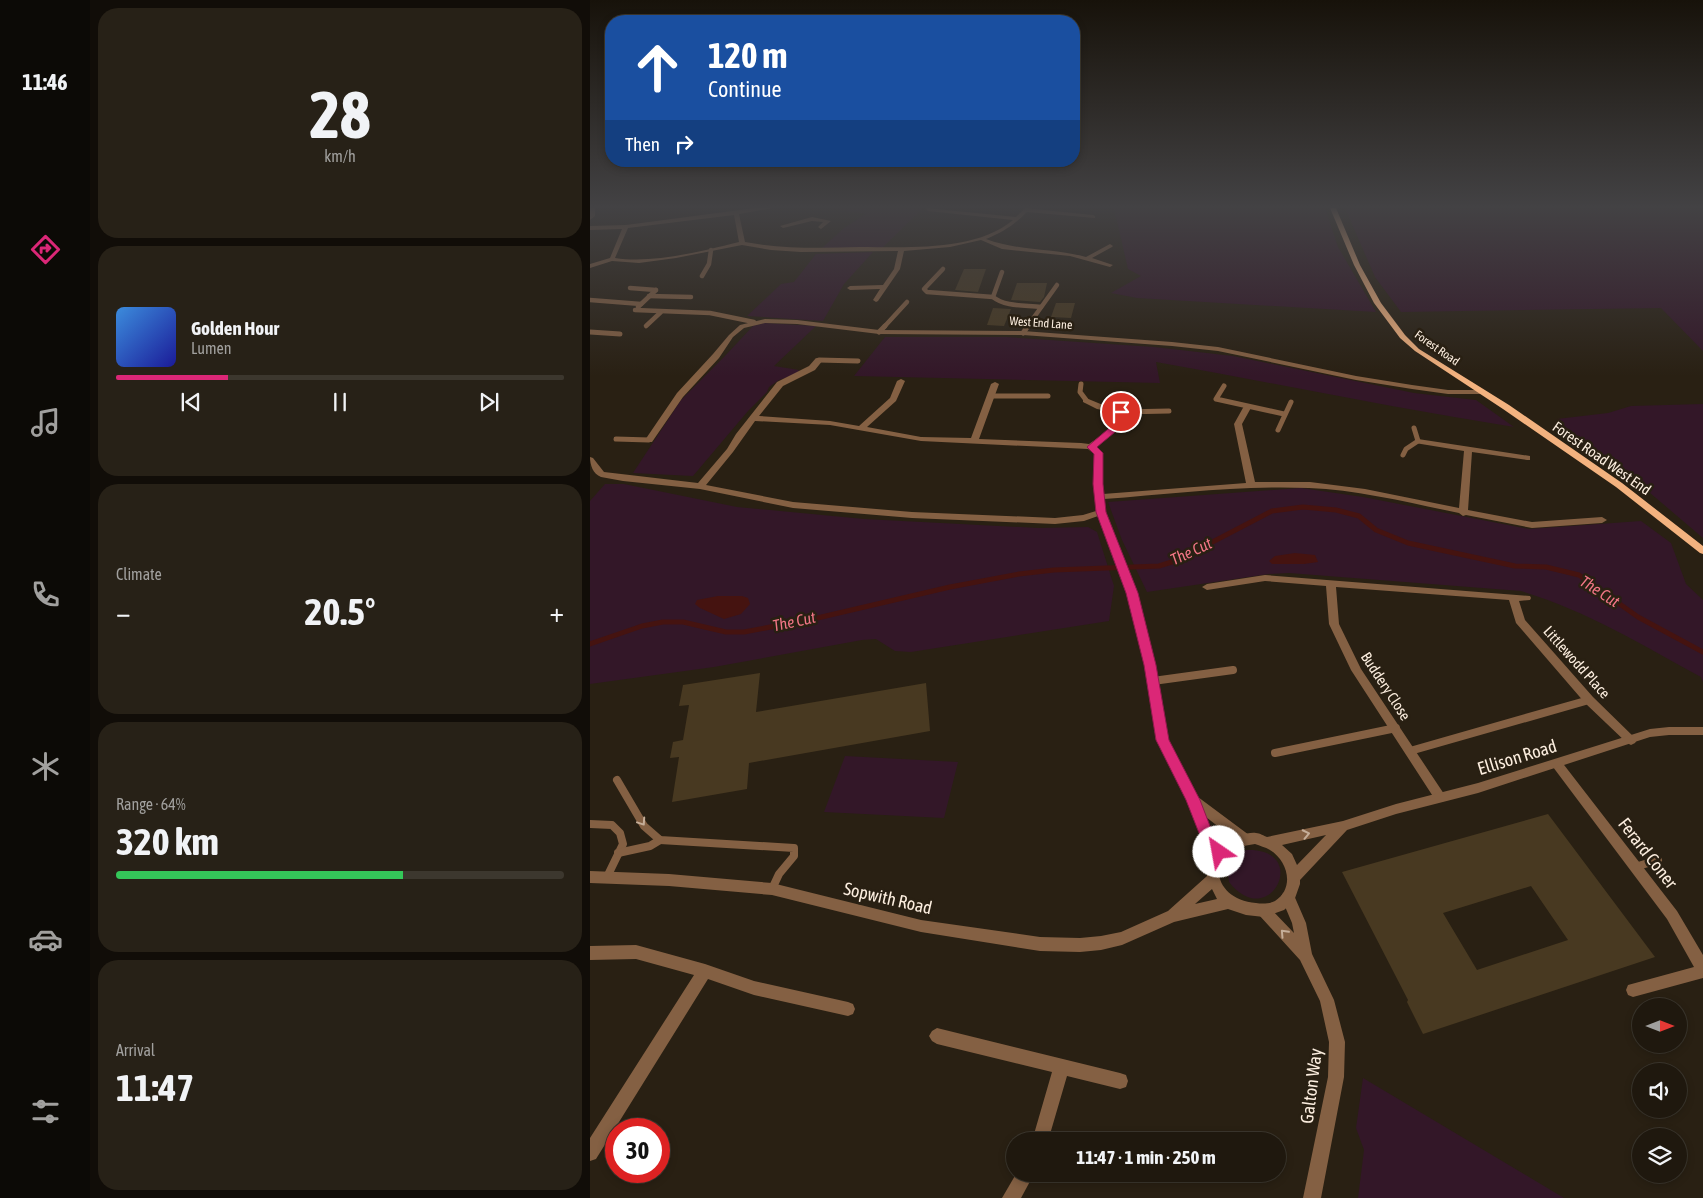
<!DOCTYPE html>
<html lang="en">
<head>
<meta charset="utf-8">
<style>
  body { margin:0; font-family:"Asap Condensed",sans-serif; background:#272117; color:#f1f3f6; height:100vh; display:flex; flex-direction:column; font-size:19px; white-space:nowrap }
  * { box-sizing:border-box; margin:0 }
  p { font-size:16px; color:#a1a09e }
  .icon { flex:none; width:28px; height:28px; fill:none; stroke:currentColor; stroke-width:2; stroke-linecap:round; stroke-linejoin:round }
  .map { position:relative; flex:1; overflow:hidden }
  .details { display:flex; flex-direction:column; gap:8px; padding:8px; background:#110d08; width:500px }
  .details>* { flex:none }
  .top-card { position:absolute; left:15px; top:15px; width:475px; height:152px; border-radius:20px; box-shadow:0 2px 8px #0003,0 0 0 1px #3c372e; background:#1a4fa0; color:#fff; overflow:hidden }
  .needle { width:32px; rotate:90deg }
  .controls { position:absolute; left:1042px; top:998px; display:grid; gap:10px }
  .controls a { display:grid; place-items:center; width:55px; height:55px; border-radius:50%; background:#1f180e; box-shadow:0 2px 8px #0003,0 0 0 1px #3c372e; font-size:25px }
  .speed { position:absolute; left:15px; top:1118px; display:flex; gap:10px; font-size:25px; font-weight:700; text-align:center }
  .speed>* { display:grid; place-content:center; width:65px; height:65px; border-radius:50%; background:#1f180e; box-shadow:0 2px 8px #0003,0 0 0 1px #3c372e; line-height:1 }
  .speed .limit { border:8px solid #d22; background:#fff; color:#111 }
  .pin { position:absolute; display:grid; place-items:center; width:42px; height:42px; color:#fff; margin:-21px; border:2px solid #fff; border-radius:50%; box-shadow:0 1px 5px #0007 }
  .me { position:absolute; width:55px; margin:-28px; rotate:327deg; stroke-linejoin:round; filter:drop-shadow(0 0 4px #0008) }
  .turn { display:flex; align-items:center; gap:18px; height:105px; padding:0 20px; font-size:22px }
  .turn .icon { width:65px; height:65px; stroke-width:2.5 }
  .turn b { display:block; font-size:35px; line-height:42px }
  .then { display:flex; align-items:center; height:48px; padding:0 20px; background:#0003; gap:10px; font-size:19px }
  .big { font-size:38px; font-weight:700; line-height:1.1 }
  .details .card { flex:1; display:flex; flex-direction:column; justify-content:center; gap:8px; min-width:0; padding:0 18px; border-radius:20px; background:#272117 }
  .details .dial { align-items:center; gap:0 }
  .dial b { font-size:65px; line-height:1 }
  .song { display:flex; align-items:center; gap:15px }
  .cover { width:60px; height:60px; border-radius:8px; background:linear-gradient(135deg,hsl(210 70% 55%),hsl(240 70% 35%)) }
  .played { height:5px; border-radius:2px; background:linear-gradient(90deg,#db2777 25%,#3c372e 25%) }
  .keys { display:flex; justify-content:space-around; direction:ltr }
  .heat { display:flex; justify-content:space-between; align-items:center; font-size:28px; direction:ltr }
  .charge { height:8px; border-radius:4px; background:linear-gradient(90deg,#34c759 64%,#3c372e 0) }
  .trip { position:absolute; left:416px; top:1132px; width:280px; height:50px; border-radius:25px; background:#1f180e; box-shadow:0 2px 8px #0003,0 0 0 1px #3c372e; font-weight:700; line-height:50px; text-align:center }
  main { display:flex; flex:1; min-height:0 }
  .dock { display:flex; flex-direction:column; width:90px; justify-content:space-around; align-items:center; background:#0c0a06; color:#a1a09e }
  .dock .icon { width:35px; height:35px }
  .dock .selected { color:#db2777 }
  .dock b { font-size:22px; color:#f1f3f6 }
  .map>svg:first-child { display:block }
  .green { fill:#331728 }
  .water { fill:#451310 }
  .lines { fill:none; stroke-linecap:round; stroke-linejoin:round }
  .stream { stroke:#451310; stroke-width:5 }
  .building { fill:#483921; fill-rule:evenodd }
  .service-far2 { stroke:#846043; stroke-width:4.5 }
  .service-far1 { stroke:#846043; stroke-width:5 }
  .service { stroke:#846043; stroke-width:8 }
  .minor { fill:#846043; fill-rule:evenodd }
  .tertiary { fill:#846043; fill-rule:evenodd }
  .secondary { fill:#f3b27f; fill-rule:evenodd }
  .oneway { stroke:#c6ae99 }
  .route { fill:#db2777; stroke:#8e194d }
  .labels { text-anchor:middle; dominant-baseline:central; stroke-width:5; stroke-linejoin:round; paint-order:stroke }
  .far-street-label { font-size:12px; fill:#fceedf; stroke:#292013 }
  .street-label { font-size:15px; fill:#fceedf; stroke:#292013 }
  .water-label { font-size:16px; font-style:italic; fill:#f27686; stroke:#292013 }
  .near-street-label { font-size:18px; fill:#fceedf; stroke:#292013 }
</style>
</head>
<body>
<main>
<nav class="dock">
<b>11:46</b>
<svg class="icon selected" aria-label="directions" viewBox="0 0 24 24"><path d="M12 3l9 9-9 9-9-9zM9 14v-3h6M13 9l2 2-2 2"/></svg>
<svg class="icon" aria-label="music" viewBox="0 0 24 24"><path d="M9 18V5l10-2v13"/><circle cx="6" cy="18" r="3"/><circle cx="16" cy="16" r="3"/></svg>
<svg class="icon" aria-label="phone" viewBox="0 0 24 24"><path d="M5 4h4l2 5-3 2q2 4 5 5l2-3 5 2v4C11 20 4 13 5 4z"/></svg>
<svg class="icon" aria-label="climate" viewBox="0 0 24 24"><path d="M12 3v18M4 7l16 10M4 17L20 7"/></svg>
<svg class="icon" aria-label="car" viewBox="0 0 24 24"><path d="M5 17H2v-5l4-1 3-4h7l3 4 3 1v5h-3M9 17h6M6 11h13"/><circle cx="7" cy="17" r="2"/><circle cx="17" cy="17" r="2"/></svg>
<svg class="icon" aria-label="filters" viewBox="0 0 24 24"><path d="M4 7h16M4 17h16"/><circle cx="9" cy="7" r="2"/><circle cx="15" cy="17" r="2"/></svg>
</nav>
<section class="details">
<div class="card dial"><b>28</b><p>km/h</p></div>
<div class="card">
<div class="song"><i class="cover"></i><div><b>Golden Hour</b><p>Lumen</p></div></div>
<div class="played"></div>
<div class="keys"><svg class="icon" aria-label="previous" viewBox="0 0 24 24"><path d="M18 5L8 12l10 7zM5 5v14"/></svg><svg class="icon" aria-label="pause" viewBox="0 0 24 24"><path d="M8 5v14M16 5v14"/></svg><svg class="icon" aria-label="next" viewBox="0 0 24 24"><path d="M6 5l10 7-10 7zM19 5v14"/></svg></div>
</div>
<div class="card"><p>Climate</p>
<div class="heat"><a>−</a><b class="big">20.5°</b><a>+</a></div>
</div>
<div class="card"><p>Range · 64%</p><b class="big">320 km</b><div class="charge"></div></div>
<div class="card"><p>Arrival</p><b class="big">11:47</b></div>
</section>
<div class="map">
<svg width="1113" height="1198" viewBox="0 0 1113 1198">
  <rect width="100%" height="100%" fill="#292013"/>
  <g class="green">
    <polygon points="240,208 333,208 292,248 231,249 254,228 276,214"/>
    <polygon points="524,208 735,208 748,247 786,312 547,298 521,293 551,276 538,269"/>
    <polygon points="755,208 1113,208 1113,351 1071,308 811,312 785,277"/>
    <polygon points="283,252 254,284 233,321 157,316 191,284 204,282 226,254"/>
    <polygon points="174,323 226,326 184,366 209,370 207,374 189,380 179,387 177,392 158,411 103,476 43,473 91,400 134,357 163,326"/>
    <path d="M295,337H416L564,347L643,356L824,393L886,400L924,427C804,408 685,383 566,362L570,383L264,376Z"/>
    <polygon points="1113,404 1113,538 1039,475 961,428 967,419 1018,413 1041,406"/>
    <polygon points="15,484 34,484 147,507 274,519 448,528 498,527 507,532 524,586 519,621 321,652 305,651 286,639 272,640 124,667 0,684 0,501"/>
    <path d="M711,488L773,497L939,529L1051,521L1081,543L1096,584L1113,600V682L1111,677C1051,644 997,611 931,591L699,573L679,574L557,592L532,540L518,502Z"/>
    <polygon points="255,756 368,762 354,818 234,812"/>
    <path d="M656,850C722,847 680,934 639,882L637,866L647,854Z"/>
    <polygon points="773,1078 974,1198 768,1198 774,1150 766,1128"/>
  </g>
  <g class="water">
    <polygon points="705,553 725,555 728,562 714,564 682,564 679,561 685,556"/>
    <polygon points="128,596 152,596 158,598 160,604 151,614 134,619 110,608 105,604 107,600"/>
  </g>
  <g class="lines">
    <polyline class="stream" points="0,644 52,626 73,622 93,622 136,632 154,632 223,619 360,587 429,574 464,570 569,566 588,560 682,511 713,507 746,510 769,516 786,530 818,543 925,566 956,567 989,575 1048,617 1113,652"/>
  </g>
  <g class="building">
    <polygon points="374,269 396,269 388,292 365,290"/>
    <polygon points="427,283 457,283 454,297 450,302 421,300"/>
    <polygon points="466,303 485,303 481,318 461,317"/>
    <polygon points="403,308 421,309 414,326 397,325"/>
    <polygon points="170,673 166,712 336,683 340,731 159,763 157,789 82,802 89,757 80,758 83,742 93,740 99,705 89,706 93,685"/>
    <path d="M958,814L1065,957L833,1034L817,1002L818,1000L752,872ZM941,886L978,940L887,970L853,913Z"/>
  </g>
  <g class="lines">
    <g class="service-far2">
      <polyline points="353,269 334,289 337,292 403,297"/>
      <path d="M412,272L403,297C415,307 436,305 451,307"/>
      <polyline points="112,276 119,264 121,250"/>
      <polyline points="40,288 66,290"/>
      <polyline points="59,296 101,297"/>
      <polyline points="0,300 51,304"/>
      <polyline points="48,307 66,290"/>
      <polyline points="45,310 120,313 164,322"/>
      <polyline points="56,326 71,312"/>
      <polyline points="294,327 317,302"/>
      <polyline points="437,327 467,285"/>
    </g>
    <g class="service-far1">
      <polyline points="0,332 30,334"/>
      <polyline points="289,332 295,326"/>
      <polyline points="433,333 438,326"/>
      <polyline points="229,360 268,361"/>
      <polyline points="491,384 490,392 496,400"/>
      <polyline points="634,386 626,399 694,414"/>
      <polyline points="401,396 458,396"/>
      <polyline points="531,412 579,411"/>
      <polyline points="688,430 701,402"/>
      <polyline points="26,439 59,440"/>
      <polyline points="813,455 816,449 828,441 824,428"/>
    </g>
    <g class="service">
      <polyline points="563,681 643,670"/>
      <polyline points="820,751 999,700"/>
      <polyline points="685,753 806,728"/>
      <polyline points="27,780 54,826 70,840 204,848 204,856 189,874 182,889"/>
      <polyline points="0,824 22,825 30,833 33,844 17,877"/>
      <polyline points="28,853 60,846 70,840"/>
      <polyline points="1045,867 1068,860"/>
    </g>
    <g class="minor">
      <polygon points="0,208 5,208 5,216 0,220"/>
      <path d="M165,208H183L149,214L155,242C193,249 230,248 269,247C316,247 385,252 423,220L338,211L336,208L426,217L435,208L503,215L505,216V218L437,212C425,224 414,232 396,239C428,251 463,248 496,257L520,244L523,246L522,247L502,258L523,265L520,267L480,256L412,249L391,240L360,247L314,251L310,269L288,301L286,302L283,300L290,289L260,290L257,288L260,286L293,285L304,269L308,251L211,252L181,250L152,245L86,258L49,263L22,261L0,268V264L20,258L32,229L0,230V226L36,225ZM144,215L149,242C112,251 63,264 25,258L38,228Z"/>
      <polygon points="222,217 241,221 231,229 228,227 233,222 222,221 193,228 190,226"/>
      <polygon points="175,319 207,320 289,330 433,331 582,342 628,347 766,376 822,385 858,390 892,390 896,392 892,394 858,394 822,389 766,380 628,351 582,346 433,335 289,334 207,324 175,323 154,328 143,337 129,358 93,397 62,442 56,442 55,440 87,393 123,354 139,335 150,325"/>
      <path d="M226,358L233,360L225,370L193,386L169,416L240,421L269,426L300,398L307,381L311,379L315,381L306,401L277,427L331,437L381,438L401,384L405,382L409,384L389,439L491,443L499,444C509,437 528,426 527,413L507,409L493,402V398H496L513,405L534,410L536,417L531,427L506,447L512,453L513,494L656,483L644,424L654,406L658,404L662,406L652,424L665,482H720L775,489L869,508L874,451L825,443V439H828L940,456V460H937L882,452L878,510L942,522L1012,517L1017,520L1012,523L942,528L876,515L873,516L869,513C820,503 769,490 719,488C651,485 582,494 514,499L515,512L547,593L565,665L578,740L608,797L659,835L660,839L659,843L654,845L649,843L616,817L620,827L636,852L634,856L629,858L624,856L609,833L597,799L566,740L555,665L537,593L508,516L494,521L465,524L322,518L203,508L110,489L33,481L11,477C3,474 0,465 0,457L3,458L14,472L108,483L137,449L146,434L187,382L219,366ZM165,421L240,425L331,441L498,449L504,454V484L506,511L493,515L465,518L322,512L203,502L116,485L143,452Z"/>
      <polygon points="675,575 940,596 941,598 940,600 929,601 935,620 1003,697 1047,740 1045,743 1041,745 1037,743 995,703 926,623 919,600 746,587 749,624 771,669 856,797 854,801 850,802 846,801 761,670 739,624 736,586 675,581 617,590 612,587 617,584"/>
      <polygon points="967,759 971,761 1087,911 1113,955 1113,978 1043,997 1038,995 1036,990 1038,985 1104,967 1077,919 963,767 961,764 963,761"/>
      <polygon points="698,891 703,893 716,923 722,954 744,1000 755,1042 754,1077 731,1198 713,1198 738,1077 739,1042 730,1001 710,960 669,915 667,911 669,907 674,905 679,907 704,933 702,923 691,897 693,893"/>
      <polygon points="46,945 115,964 164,981 258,1002 263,1004 265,1009 263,1014 258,1016 164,995 118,979 6,1159 0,1161 0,1138 104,975 46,959 0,960 0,946"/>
      <polygon points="347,1028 530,1073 536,1075 538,1081 536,1087 530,1089 477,1076 458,1141 442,1141 462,1072 347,1044 342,1041 339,1036 342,1031"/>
      <polygon points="426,1174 444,1174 431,1198 412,1198"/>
    </g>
    <path class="tertiary" d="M1079,727H1113V735H1079L1060,737L888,793L806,814L757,830L710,880V884L704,901L694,910L674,917L656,915L638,909L584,922L532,945L511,950L490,952L450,951L331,932L182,895L79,886L0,883V871L79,874L182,883L331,920L450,937L490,938L511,936L531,932L578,911L617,876C614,853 631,841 651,835C655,834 662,832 666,833C670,833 674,836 677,837L753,821L806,804L888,783L1060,729ZM736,835L707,865L702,854L692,845ZM665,844C670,846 675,847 680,850C698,861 705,888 685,901C679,904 672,904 666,903C622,900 612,850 665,844ZM622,889L627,899L605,904Z"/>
    <polygon class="secondary" points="740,208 746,208 770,265 791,303 815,335 829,349 919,405 1032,483 1113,546 1113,554 1110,553 1026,487 913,409 825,351 810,338 784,303 764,265"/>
  </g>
  <defs><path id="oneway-chevron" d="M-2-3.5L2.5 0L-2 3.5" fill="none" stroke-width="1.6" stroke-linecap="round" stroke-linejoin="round" transform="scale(1.25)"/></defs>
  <g class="oneway">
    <use href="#oneway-chevron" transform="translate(52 822) rotate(56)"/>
    <use href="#oneway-chevron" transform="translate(716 834) rotate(-12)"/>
    <use href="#oneway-chevron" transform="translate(694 933) rotate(-133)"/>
  </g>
  <linearGradient id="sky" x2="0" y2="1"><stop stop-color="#17120a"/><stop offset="0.55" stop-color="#434244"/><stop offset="1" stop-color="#434244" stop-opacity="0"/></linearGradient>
  <rect width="1113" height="376" fill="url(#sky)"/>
  <polygon class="route" points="528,410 531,410 535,412 537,417 531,427 507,447 513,453 513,484 516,512 548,593 566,665 579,740 610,800 620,826 637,852 634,857 629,859 624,857 609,833 596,800 566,740 554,665 536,593 506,512 503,484 504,454 497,447 524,424 528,417"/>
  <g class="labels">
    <g class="far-street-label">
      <text transform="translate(451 323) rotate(4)">West End Lane</text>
      <text transform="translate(847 348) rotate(35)">Forest Road</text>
    </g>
    <g class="street-label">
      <text transform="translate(1012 458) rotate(35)">Forest Road West End</text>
      <text transform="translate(987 662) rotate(48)">Littlewodd Place</text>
      <text transform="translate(796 686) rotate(57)">Buddery Close</text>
    </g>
    <g class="water-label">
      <text transform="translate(601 551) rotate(-25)">The Cut</text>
      <text transform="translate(1010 591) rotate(33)">The Cut</text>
      <text transform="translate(204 621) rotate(-12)">The Cut</text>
    </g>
    <g class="near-street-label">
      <text transform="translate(927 757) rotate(-17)">Ellison Road</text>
      <text transform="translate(1058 853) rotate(52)">Ferard Coner</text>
      <text transform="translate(298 898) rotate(13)">Sopwith Road</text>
      <text transform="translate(721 1086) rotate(-83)">Galton Way</text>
    </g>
  </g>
</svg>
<div class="controls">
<a><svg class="needle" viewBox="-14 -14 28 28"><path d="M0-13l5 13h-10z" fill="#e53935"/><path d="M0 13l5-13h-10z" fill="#a1a09e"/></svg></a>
<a><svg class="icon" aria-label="sound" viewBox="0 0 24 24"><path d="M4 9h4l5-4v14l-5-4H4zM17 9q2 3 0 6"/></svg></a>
<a><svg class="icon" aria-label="layers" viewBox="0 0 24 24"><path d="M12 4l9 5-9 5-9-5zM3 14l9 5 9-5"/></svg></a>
</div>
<div class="speed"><div class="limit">30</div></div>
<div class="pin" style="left:531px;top:412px;background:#d93025"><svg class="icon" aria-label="arrive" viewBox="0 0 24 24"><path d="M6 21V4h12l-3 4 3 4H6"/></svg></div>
<svg class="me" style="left:629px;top:852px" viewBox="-20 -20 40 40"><circle r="19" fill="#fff"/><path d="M0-13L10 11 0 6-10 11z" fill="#db2777"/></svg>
<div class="trip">11:47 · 1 min · 250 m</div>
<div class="top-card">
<div class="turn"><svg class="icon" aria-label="ahead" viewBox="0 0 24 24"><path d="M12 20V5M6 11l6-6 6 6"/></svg><div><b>120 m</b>Continue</div></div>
<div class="then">Then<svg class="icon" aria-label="right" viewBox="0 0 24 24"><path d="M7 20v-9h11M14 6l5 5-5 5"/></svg></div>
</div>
</div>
</main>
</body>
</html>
